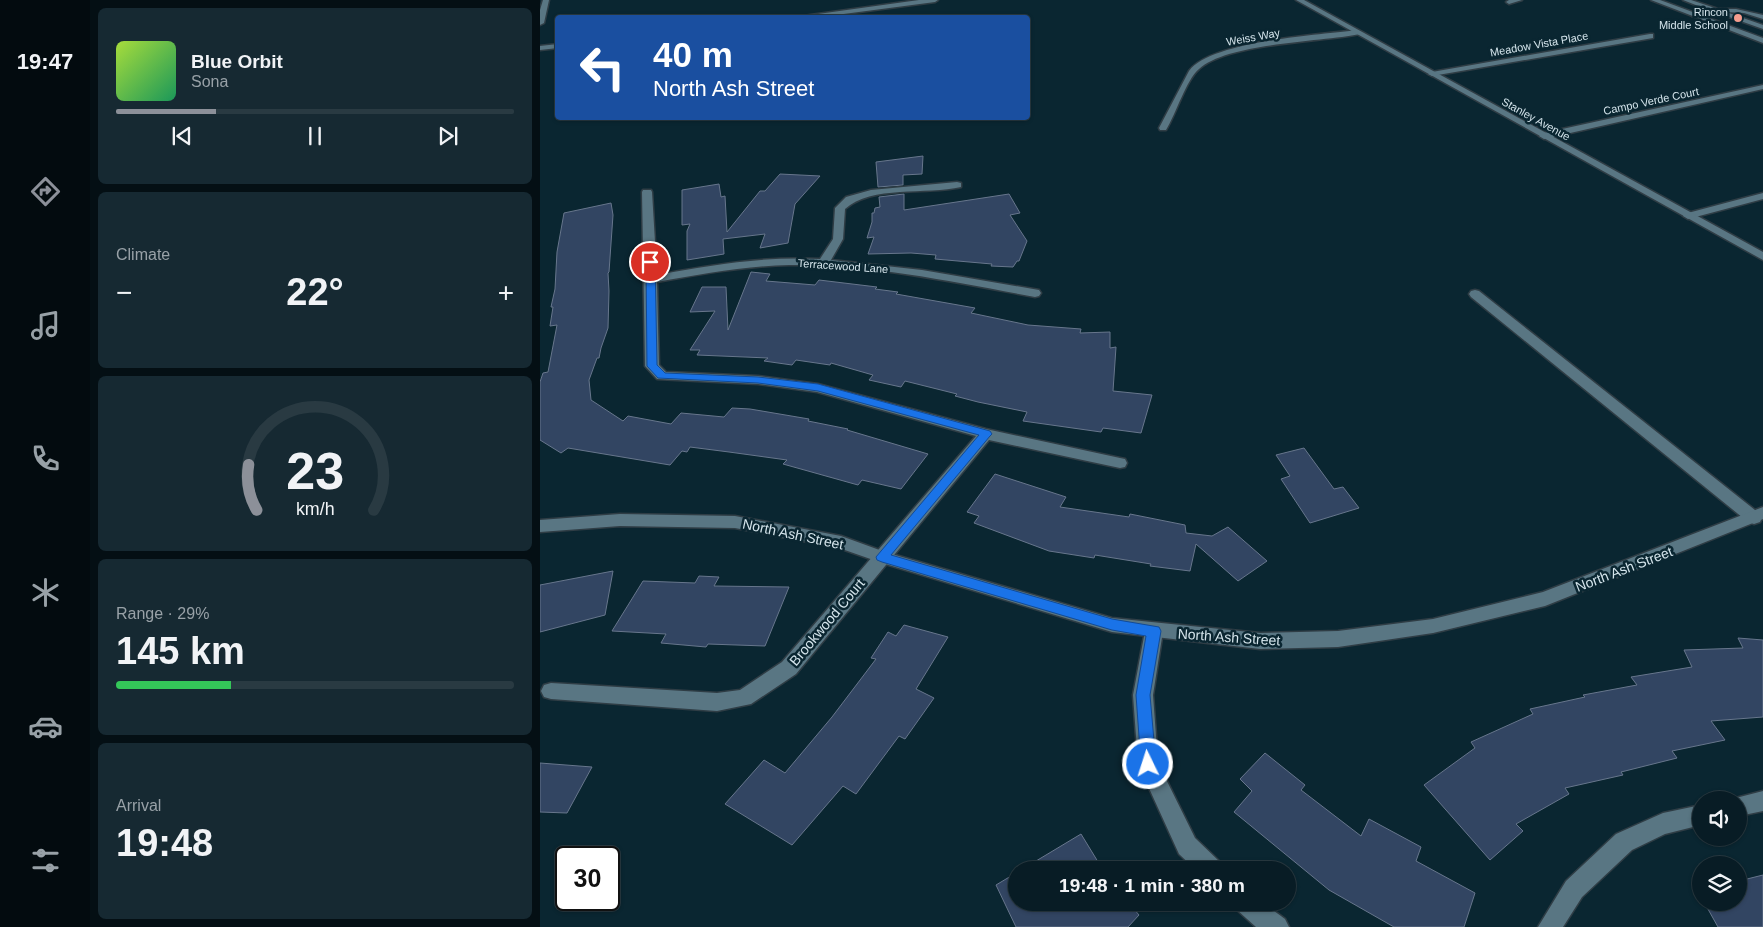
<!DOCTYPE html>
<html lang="en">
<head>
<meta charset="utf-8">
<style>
  body { margin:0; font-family:Helvetica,sans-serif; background:#162932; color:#f1f3f6; height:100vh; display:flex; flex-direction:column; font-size:19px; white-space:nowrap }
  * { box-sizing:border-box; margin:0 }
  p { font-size:16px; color:#98a1a7 }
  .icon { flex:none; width:28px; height:28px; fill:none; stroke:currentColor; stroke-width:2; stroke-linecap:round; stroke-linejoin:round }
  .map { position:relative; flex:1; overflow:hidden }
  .sheet { display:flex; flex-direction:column; gap:8px; padding:8px; background:#040f14; width:450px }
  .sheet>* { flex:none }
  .hud { position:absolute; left:15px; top:15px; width:475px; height:105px; border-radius:5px; box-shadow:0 1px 4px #0004,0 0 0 1px #293a42; background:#1a4fa0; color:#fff; overflow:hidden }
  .tools { position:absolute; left:1152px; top:791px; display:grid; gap:10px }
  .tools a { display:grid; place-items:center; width:55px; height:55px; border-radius:50%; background:#081c25; box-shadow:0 1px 4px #0004,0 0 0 1px #293a42; font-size:25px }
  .speed { position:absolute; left:15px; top:846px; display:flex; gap:10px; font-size:25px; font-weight:700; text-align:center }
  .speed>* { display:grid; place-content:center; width:65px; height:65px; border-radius:50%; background:#081c25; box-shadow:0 1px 4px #0004,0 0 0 1px #293a42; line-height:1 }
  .speed .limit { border:2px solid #111; border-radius:8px; background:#fff; color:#111 }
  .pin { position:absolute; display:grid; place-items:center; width:42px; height:42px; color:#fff; margin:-21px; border:2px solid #fff; border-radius:50%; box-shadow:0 1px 5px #0007 }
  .me { position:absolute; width:55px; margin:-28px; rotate:356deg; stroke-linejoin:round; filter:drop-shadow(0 0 4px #0008) }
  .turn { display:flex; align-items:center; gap:18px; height:105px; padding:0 15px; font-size:22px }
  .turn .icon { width:65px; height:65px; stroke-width:2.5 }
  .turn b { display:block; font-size:35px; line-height:42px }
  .big { font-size:38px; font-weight:600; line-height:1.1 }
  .sheet .tile { flex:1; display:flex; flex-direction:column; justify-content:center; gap:8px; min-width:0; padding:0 18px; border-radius:8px; background:#162932 }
  .sheet .dial { align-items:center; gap:0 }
  .dial svg { height:130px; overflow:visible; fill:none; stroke:#293a42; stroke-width:7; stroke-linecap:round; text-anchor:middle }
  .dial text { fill:#f1f3f6; stroke:none }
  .song { display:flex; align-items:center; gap:15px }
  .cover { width:60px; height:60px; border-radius:8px; background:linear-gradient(135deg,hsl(80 70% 55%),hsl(150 70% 35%)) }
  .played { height:5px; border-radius:2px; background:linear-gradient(90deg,#8c9099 25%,#293a42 25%) }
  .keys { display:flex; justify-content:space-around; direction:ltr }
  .heat { display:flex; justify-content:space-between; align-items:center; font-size:28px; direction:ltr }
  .charge { height:8px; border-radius:4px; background:linear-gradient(90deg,#34c759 29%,#293a42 0) }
  .trip { position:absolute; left:468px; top:861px; width:288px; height:50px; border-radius:25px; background:#081c25; box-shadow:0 1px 4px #0004,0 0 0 1px #293a42; font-weight:600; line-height:50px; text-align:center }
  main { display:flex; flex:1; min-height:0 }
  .menu { display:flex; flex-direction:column; width:90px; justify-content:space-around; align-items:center; background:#030b0f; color:#98a1a7 }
  .menu .icon { width:35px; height:35px }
  .menu .on { color:#8c9099 }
  .menu b { font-size:22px; color:#f1f3f6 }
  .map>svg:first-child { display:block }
  .building { fill:#324562; stroke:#67768c }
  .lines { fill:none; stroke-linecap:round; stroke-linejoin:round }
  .lane-casing { stroke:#2f3d45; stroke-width:3 }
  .street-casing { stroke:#2f3d45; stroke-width:3 }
  .secondary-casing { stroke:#2f3d45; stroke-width:3 }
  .lane { fill:#597683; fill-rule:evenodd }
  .street { fill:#597683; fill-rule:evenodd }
  .secondary { fill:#597683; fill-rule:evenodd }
  .route { fill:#1a73e8; stroke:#114b97 }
  .poi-dot { fill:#f59d8e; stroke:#0a2631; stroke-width:2 }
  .labels { text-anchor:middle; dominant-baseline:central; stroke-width:5; stroke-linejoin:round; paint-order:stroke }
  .far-poi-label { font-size:11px; fill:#d4e4eb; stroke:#0a2631; text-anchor:end }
  .far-street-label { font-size:11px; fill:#d4e4eb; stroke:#0a2631 }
  .street-label { font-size:14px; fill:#d4e4eb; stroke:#0a2631 }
</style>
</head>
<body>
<main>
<nav class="menu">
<b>19:47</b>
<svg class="icon on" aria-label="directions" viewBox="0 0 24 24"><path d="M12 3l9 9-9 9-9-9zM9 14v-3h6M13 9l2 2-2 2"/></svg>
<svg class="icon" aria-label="music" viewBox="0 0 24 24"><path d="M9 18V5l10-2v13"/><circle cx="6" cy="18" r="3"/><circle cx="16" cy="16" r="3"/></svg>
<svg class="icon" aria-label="phone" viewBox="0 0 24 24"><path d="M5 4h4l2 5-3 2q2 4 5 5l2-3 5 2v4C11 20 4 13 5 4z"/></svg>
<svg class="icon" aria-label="climate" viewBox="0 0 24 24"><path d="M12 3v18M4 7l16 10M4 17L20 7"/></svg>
<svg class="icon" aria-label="car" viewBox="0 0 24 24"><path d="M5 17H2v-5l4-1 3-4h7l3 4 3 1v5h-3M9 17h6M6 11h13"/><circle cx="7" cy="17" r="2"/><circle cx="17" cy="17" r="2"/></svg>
<svg class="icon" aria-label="filters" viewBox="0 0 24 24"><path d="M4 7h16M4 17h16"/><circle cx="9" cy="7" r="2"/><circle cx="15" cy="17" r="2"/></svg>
</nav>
<section class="sheet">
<div class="tile">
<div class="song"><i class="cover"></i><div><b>Blue Orbit</b><p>Sona</p></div></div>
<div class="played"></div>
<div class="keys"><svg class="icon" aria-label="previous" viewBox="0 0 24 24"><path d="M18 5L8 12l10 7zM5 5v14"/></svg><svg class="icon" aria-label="pause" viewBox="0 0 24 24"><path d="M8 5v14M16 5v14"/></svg><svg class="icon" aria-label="next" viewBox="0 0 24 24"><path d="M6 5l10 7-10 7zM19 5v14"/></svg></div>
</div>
<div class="tile"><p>Climate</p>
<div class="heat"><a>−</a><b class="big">22°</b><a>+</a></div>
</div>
<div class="tile dial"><svg viewBox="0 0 100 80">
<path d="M14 69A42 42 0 1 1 86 69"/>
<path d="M14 69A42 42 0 0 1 9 41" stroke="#8c9099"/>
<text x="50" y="56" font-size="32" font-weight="700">23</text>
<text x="50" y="72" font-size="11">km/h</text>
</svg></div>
<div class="tile"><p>Range · 29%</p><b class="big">145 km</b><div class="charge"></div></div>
<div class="tile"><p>Arrival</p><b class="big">19:48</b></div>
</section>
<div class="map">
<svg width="1223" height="927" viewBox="0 0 1223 927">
  <rect width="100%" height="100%" fill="#0a2631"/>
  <g class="building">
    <polygon points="383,156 382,174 363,175 363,185 338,187 336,162"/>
    <polygon points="240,174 280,176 255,204 248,243 220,248 225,234 183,239 184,254 147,260 147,231 150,224 142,225 142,190 179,184 181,197 185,196 187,232 220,191 225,191"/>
    <polygon points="364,194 364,210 469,194 480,213 470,215 487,241 479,261 477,261 473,267 451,266 452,264 395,259 396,255 371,253 328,254 334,237 327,238 332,222 332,213 334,213 335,208 340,207 339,197"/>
    <polygon points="71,203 73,215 69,272 68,273 69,291 68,328 61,348 59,358 57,358 49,380 51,400 83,421 88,416 131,424 141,413 184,417 192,408 210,409 269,419 268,421 308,429 307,430 388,454 361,489 322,480 318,485 243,464 247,460 189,452 150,447 147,452 142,451 130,465 28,448 21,453 0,440 0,382 3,373 8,372 17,325 10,326 13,307 11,307 15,289 17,252 24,213"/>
    <polygon points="211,272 230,274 226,281 275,285 279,280 337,287 335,289 358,292 356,294 435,308 431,313 488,325 541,329 540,333 570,332 570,348 576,347 573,391 612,395 601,433 563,428 561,432 483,421 487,412 438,402 415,396 417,394 365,381 361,387 329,380 333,375 291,363 290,365 256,360 252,365 224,361 228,358 157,355 160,350 150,350 175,311 150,312 162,287 186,287 188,330"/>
    <polygon points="764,448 794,489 803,487 819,508 770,523 741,479 750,476 736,455"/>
    <polygon points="455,474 526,497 520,507 589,517 590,514 645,525 646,533 672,536 688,527 727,561 698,581 656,544 650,571 610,566 611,564 555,555 554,558 509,551 434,523 439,516 427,512"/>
    <polygon points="73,571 65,615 0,632 0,585"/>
    <polygon points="159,576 179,577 174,586 249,587 225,646 168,644 166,647 121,643 126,634 72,631 103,581 155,583"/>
    <polygon points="364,625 408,637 376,689 394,698 365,739 359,736 316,794 303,786 252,845 185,804 224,760 245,773 292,717 336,659 331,658 348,632 356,636"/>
    <polygon points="1198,638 1223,640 1223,717 1171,721 1185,740 1132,751 1137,758 1081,772 1083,775 1025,788 1029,794 976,824 983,831 950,860 884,785 935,748 931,742 993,714 990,709 1045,697 1043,695 1097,685 1091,677 1152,667 1144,650 1203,648"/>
    <polygon points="725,753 765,785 761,790 821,836 829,819 881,847 876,861 935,893 924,927 854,927 789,890 694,812 712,791 700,779"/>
    <polygon points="0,763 52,767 27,813 0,812"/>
    <polygon points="541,834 563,870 481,870"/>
    <polygon points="476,873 476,902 588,902 599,915 588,927 476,927 456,885"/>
    <polygon points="1223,875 1223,927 1178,927 1164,902 1199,902 1199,881"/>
  </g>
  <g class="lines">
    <defs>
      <polygon id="lane" points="1143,0 1151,0 1178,9 1196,9 1223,15 1223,19 1204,13 1186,12 1223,25 1223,29 1178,13 1152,16 1152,14 1171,11"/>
      <g id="street">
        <polygon points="3,0 9,0 4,23 0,25 0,10"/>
        <polygon points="982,0 969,4 966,2 969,0"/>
        <path d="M817,30L821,32L820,34C781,42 687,43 659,69C646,80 636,114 626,130H620L619,128L649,71C671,41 779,35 817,30Z"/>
        <polygon points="1110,34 1113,34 1113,38 892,76 888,74 892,72"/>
        <polygon points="1223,85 1223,89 1004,139 999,136 1004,133"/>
        <path d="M417,182L421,183V187C387,195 331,185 305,209L303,239L291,260L382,270L499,290L501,293L499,296L495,297C415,282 330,264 249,265C205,266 161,274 117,282L119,365L126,372L218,376L278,384L446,429L580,458L585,459L587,463L585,467L580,468L449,440L256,674L211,704L177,711L11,699L4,697L1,691L4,685L11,683L177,693L200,690L242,662L436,436L277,392L218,384L117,379L105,366L102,192L103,190H111L112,192L117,275C171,265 225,256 280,259L293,239L295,208L306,197L331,190Z"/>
        <polygon points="1223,193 1223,199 1148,219 1143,216 1144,214"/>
        <polygon points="935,290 939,291 1220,514 1222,518 1220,522 1214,524 1208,522 931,297 929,294 931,291"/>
        <polygon points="614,623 620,626 623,631 613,695 618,763 655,838 680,862 683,870 656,870 639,854 598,764 593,695 605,631 608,626"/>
        <polygon points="1223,791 1223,811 1199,816 1199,800 1192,799"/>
        <polygon points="1161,805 1161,825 1125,834 1092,850 1042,897 1023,927 998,927 1026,881 1076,834 1123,813"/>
        <polygon points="694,902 722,902 745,919 749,927 716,927 697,910"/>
      </g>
      <g id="secondary">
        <polygon points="379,0 398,0 395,2 273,18 249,18"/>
        <polygon points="756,0 764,0 1223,252 1223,260"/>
        <polygon points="1111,0 1120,0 1223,38 1223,43"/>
        <polygon points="18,44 18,48 0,50 0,46"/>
        <polygon points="1223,507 1223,519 1005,606 893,633 798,647 720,649 572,632 342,563 299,548 195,528 80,526 0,532 0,520 80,514 195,516 301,536 345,552 572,618 720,633 798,631 893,619 1003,592"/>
      </g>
    </defs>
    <use href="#lane" class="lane-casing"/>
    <use href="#street" class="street-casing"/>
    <use href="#secondary" class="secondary-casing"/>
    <use href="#lane" class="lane"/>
    <use href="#street" class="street"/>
    <use href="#secondary" class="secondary"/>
  </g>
  <polygon class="route" points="110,260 115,262 117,365 125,373 218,377 278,384 450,431 452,434 450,436 351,555 572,619 619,627 621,631 610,695 616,764 614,769 608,771 603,769 601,764 596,695 606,636 572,630 342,562 337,560 336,557 439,435 278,391 218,383 118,378 107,366 106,262"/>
  <circle class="poi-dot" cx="1198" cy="18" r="5"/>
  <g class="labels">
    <g class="far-poi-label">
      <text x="1188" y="12">Rincon<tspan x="1188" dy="13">Middle School</tspan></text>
    </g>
    <g class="far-street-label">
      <text transform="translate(713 37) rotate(-10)">Weiss Way</text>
      <text transform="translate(999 44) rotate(-10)">Meadow Vista Place</text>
      <text transform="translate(1111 101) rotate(-12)">Campo Verde Court</text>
      <text transform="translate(996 119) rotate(29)">Stanley Avenue</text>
      <text transform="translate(303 266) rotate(4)">Terracewood Lane</text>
    </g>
    <g class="street-label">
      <text transform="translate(253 534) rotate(12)">North Ash Street</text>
      <text transform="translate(1084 569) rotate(-21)">North Ash Street</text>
      <text transform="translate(287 622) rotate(-50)">Brookwood Court</text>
      <text transform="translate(689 637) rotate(4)">North Ash Street</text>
    </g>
  </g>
</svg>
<div class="tools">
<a><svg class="icon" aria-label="sound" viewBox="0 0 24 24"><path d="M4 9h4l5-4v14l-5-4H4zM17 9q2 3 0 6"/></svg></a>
<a><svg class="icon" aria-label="layers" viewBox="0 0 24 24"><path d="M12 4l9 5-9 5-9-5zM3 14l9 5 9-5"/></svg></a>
</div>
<div class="speed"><div class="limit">30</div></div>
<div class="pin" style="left:110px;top:262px;background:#d93025"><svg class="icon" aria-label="arrive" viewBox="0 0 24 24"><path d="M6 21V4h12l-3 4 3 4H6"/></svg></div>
<svg class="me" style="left:608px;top:764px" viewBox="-20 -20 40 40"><circle r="17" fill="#1a73e8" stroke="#fff" stroke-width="3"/><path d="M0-11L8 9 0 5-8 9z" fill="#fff"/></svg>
<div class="trip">19:48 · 1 min · 380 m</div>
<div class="hud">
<div class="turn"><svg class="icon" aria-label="left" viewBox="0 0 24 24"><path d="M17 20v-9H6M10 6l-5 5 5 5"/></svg><div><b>40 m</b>North Ash Street</div></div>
</div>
</div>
</main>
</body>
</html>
